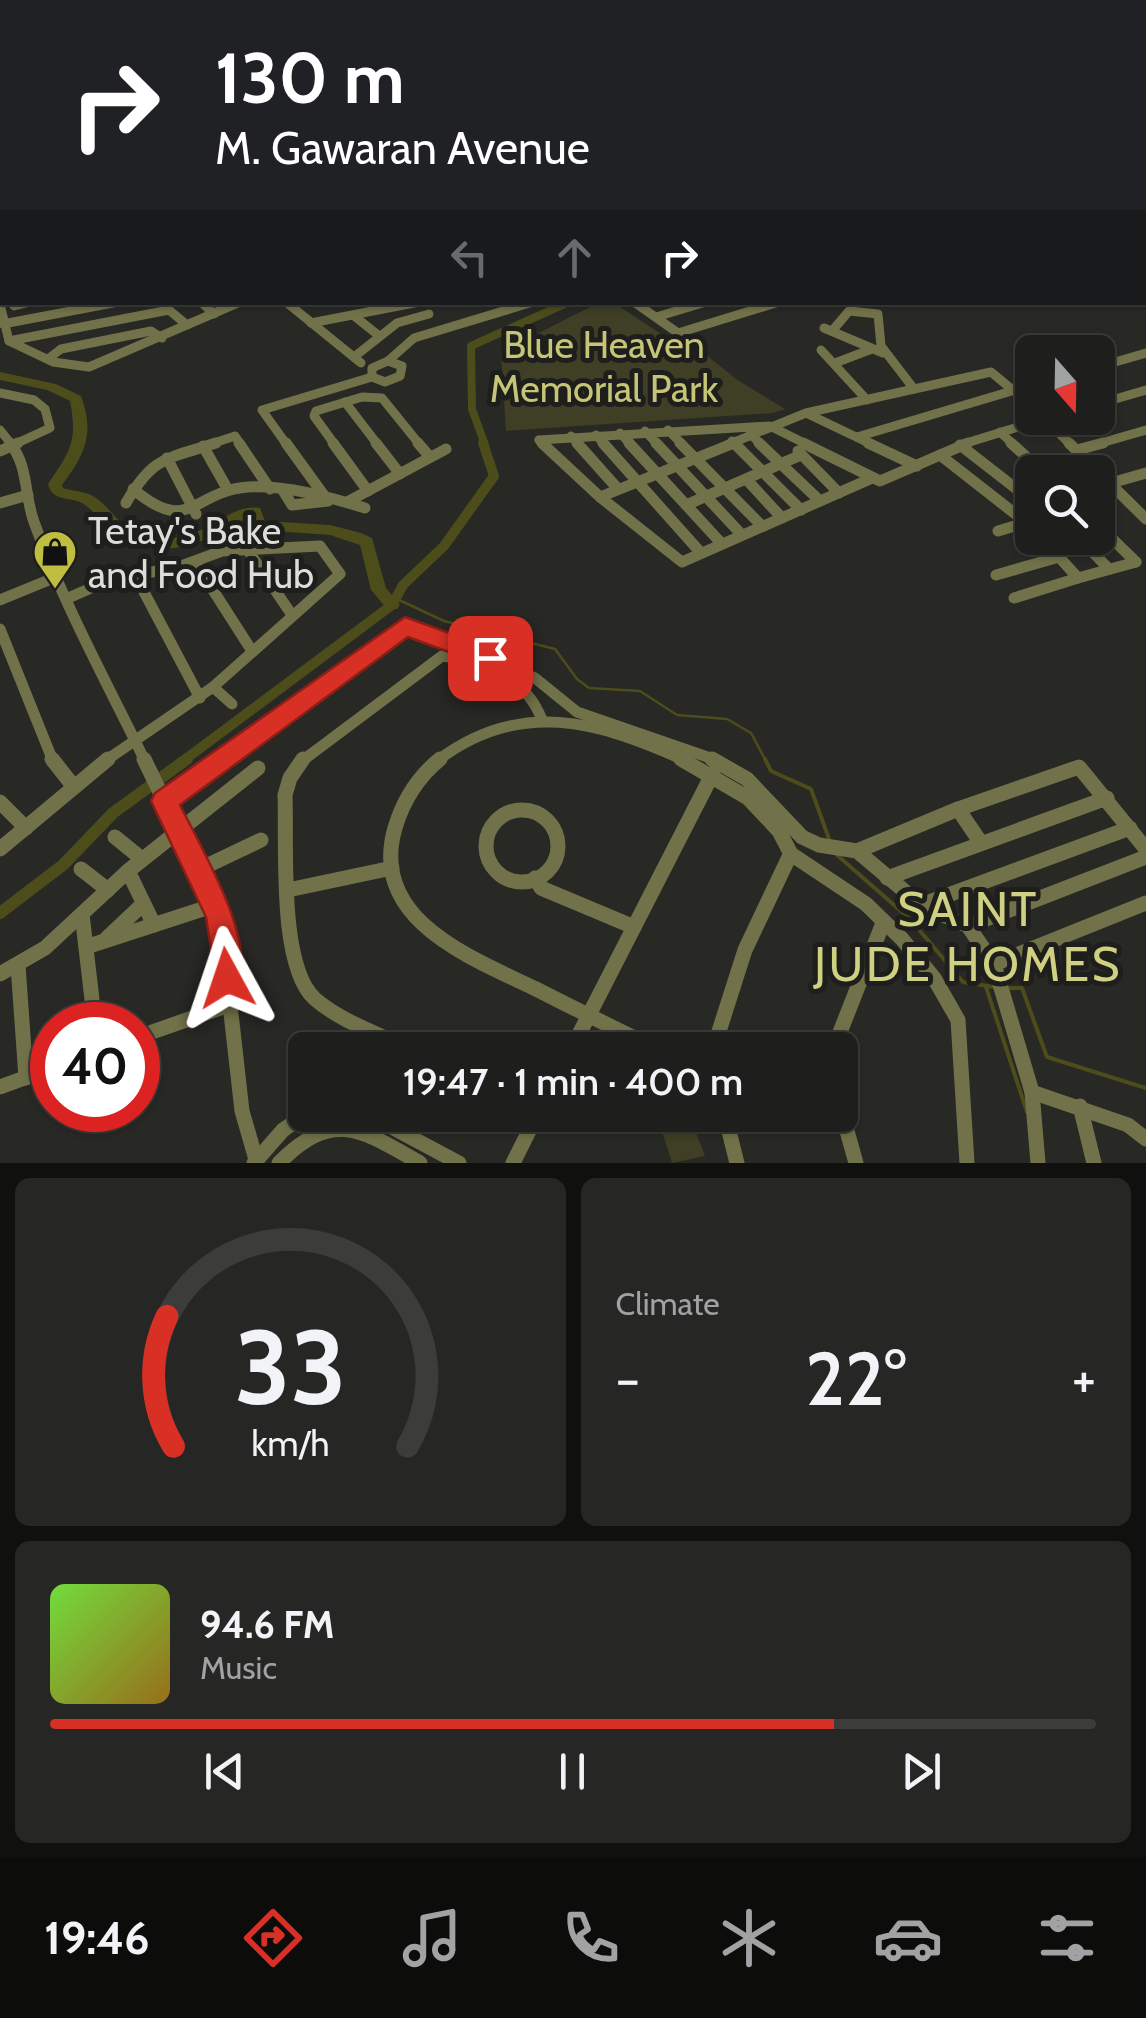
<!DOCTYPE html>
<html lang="en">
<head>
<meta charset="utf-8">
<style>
  body { margin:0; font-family:Cabin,sans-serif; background:#262725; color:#f1f3f6; height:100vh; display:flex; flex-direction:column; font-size:38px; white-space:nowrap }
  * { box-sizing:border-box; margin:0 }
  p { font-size:32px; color:#a1a2a3 }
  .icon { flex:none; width:55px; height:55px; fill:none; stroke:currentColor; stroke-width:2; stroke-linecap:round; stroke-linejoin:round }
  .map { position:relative; height:1163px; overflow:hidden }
  .sheet { display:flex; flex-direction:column; gap:15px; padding:15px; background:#10100f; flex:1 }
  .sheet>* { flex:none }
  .top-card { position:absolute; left:0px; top:0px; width:1148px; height:305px; box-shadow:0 2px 8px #0004,0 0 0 2px #3c3c3b; background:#202124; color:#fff; overflow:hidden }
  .needle { width:65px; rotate:160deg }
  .fabs { position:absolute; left:1015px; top:335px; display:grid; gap:20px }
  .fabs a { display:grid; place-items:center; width:100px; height:100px; border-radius:15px; background:#1e1e1c; box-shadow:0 2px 8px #0004,0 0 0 2px #3c3c3b; font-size:50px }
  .speed { position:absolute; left:30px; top:1002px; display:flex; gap:20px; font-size:50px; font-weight:700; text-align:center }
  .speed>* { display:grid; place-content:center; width:130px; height:130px; border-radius:50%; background:#1e1e1c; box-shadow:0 2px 8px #0004,0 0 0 2px #3c3c3b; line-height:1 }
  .speed .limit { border:15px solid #d22; background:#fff; color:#111 }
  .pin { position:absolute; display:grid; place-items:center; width:85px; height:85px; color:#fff; margin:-42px; border-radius:20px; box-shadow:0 5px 15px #0006 }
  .me { position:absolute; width:110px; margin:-55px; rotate:355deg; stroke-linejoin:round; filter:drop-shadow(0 0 8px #0008) }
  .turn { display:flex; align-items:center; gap:35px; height:210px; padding:0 50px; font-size:45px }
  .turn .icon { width:130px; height:130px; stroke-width:2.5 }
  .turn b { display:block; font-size:70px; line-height:85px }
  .lanes { display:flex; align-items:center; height:95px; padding:0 50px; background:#0003; justify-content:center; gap:50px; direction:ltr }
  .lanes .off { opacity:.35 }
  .big { font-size:75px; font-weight:600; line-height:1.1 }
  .sheet .widget { flex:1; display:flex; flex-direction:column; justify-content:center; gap:15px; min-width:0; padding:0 35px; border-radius:15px; background:#262725 }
  .sheet .dial { align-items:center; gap:0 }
  .dial svg { height:260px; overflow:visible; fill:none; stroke:#3c3c3b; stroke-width:7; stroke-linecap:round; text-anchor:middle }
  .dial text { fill:#f1f3f6; stroke:none }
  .song { display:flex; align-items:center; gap:30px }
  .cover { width:120px; height:120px; border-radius:15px; background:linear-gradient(135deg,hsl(100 70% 55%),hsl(40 70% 35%)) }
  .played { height:10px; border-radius:5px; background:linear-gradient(90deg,#d93025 75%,#3c3c3b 75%) }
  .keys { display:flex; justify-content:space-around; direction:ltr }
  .heat { display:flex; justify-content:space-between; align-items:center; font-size:55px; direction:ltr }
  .sheet .tiles { flex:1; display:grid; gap:15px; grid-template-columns:1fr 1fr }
  .widget:last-child { grid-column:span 2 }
  .trip { position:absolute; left:288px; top:1032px; width:570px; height:100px; border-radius:15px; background:#1e1e1c; box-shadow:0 2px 8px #0004,0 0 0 2px #3c3c3b; font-weight:600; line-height:100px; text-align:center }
  .menu { display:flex; height:160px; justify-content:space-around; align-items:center; background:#0c0c0b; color:#a1a2a3 }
  .menu .icon { width:70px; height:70px }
  .menu .selected { color:#d93025 }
  .menu b { font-size:45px; color:#f1f3f6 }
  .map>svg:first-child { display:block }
  .green { fill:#3f3f25 }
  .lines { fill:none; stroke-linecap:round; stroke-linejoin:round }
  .stream-far1 { stroke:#4d4c1b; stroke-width:2.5 }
  .stream { stroke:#4d4c1b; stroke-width:4 }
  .canal-far2 { stroke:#4d4c1b; stroke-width:8 }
  .canal-far1 { stroke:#4d4c1b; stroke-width:10 }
  .canal { stroke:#4d4c1b; stroke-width:12 }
  .river { fill:#4d4c1b; fill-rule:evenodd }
  .minor-far3 { stroke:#72724a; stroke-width:8 }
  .minor-far2 { stroke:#72724a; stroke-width:9 }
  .minor-far1 { stroke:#72724a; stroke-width:11 }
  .minor { stroke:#72724a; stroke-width:15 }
  .route { fill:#d93025; stroke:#8d1f18; stroke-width:2.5 }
  .labels { text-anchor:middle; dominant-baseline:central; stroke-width:10; stroke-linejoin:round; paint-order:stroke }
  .park-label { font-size:38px; fill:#c5c477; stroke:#1e1f1c }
  .poi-label { font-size:38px; fill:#dddddb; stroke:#1e1f1c; text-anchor:start }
  .near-neighbourhood-label { font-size:48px; letter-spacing:2.5px; fill:#d0d082; stroke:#1e1f1c }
</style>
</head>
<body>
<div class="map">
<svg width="1146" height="1163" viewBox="0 0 1146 1163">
  <rect width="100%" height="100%" fill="#282825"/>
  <g class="green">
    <polygon points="598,303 614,303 675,343 688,340 736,379 785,409 773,413 506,431 501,352"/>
    <polygon points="657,1115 689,1115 705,1156 672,1163"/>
  </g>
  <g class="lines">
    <g class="stream-far1">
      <polyline points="862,0 878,0"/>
      <polyline points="995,0 1096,0"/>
      <polyline points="1100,0 1109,2"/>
      <polyline points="397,599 444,621 555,649 577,679 589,688 640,691 677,715 727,719 751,733 766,761"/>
    </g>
    <g class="stream">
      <polyline points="765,759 771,771 811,789 829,839"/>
      <polyline points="837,855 910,919 963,982 994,987"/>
      <polyline points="986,987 1027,1112"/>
      <polyline points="1007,988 1022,988 1047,1057 1146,1088"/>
    </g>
    <polyline class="canal-far2" points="485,445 472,409 471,346 569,302"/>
    <polyline class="canal-far1" points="183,761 392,605 403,585 444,546 494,476 483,443"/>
    <polyline class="canal" points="0,913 63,865 113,813 187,759"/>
    <g class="river">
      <polygon points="60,0 69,0 67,2 59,2"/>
      <polygon points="2,44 2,50 0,51 0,45"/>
      <path d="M0,372L56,384L81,396C95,434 85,454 62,485L63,488C72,491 83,491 93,496C116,510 123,538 156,539C174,540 194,534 209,526C226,517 240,505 260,508L265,521L330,525L361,533L372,538L386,588L400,605L397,609H387L371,590L360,545L330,535L260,530L255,529L250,518C237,521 228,530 216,535C185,549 149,557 119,537C105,528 98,514 85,505C72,495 53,504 48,484C70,451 78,442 70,401L47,390L0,380Z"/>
    </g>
    <g class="minor-far3">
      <polyline points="358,0 363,2"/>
      <polyline points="515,0 524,2"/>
      <polyline points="1122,0 1126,2"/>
      <polyline points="34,2 51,0"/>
      <polyline points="111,2 131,0"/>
      <polyline points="253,2 271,0"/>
      <polyline points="335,2 349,0"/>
      <polyline points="545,2 550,1"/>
      <polyline points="591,2 602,0"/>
      <polyline points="633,2 642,0"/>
      <polyline points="670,2 677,0"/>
      <polyline points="703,2 707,0"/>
      <polyline points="736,2 752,0"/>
      <polyline points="779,2 792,0"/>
      <polyline points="820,2 826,2"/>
      <polyline points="2,56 2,61"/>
    </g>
    <g class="minor-far2">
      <polyline points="2,216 2,220"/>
      <polyline points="201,302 214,314"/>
      <polyline points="286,302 361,363"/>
      <polyline points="634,302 678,333 779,302"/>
      <polyline points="0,304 9,341 53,362 89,367 240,302"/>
      <polyline points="14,306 30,302"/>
      <polyline points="353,315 378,335"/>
      <polyline points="656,317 706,302"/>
      <polyline points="311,323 419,302"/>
      <polyline points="3,324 118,302"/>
      <polyline points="824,328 883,353"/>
      <polyline points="832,331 849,311 878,314 881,346 914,389"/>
      <polyline points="9,341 169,310 187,325"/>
      <polyline points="821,350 867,400"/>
      <polyline points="354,357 397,323 429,314"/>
      <polyline points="48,359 61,349 151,331 162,338"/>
      <polyline points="388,361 414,338 533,302"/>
      <polygon points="388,361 402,366 400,376 385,382 372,377 372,368"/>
      <polyline points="835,363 872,349"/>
      <polyline points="1098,367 1146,353"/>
      <polyline points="0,393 34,400 45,409 50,428 13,445"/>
      <polyline points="345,402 378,445"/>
      <polyline points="1098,404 1146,390"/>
      <polyline points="808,414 873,445"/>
      <polyline points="1044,418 1071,445"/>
      <polyline points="0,430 12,445"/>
      <polyline points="668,430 683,445"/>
      <polyline points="645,431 658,445"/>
      <polyline points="1000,432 1014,445"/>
      <polyline points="620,433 631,445"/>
      <polyline points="750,434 762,445"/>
      <polyline points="596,435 605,445"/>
      <polyline points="571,436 579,445"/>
      <polyline points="857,437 1032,385"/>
      <polyline points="539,440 770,426 808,445"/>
      <polyline points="539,440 544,445"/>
      <polyline points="732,441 736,445"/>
      <polyline points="208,445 235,436 241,445"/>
      <polyline points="287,445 262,410 372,377"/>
      <polyline points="335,445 314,416 316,411 362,397 382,398 420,445"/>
      <polyline points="727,445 806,413 991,372 1032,406"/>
      <polyline points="960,445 1047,418"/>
      <polyline points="1094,445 1146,430"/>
    </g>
    <g class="minor-far1">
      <path d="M10,443C29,467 24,495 34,522C64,605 107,683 145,761"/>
      <polyline points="239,443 270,489"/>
      <polyline points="333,443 368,491"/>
      <polyline points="376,443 400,474"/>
      <polyline points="418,443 430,457"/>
      <polyline points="542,443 600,497 682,562 870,479"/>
      <polyline points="577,443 618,489"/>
      <polyline points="603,443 701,553"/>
      <polyline points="629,443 722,544"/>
      <polyline points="656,443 742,535"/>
      <polyline points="680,443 762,526"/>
      <polyline points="734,443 801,510"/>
      <polyline points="759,443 820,501"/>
      <polyline points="803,443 880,481 968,443"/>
      <polyline points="868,443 917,466"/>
      <polyline points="1011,443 1043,472"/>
      <polyline points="1069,443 1146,519"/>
      <polyline points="960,445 1032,501"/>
      <polyline points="203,446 228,490"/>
      <polyline points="1077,450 1103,443"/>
      <polyline points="0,451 18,443"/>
      <polyline points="798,451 839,493"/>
      <polyline points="940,455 1032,527"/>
      <polyline points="167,458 196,514"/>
      <polyline points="747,480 782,518"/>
      <polyline points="1111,483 1146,473"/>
      <path d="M133,489C190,537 192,491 248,487C286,485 329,497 365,508"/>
      <polyline points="284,492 292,505 328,501 286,443"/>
      <polyline points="600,497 734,443"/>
      <polyline points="347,502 446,449"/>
      <polyline points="0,503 28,495"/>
      <path d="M126,503C153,456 167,459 216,443"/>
      <polyline points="686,505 801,455"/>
      <polyline points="1098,525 1136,562"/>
      <polyline points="998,531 1028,522"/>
      <polyline points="1042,538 1078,578 1136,562"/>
      <polyline points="1079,538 1109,569"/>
      <polyline points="247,549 292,615"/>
      <polyline points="195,562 252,651"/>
      <polyline points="134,573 200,698"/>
      <polyline points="996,575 1059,557"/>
      <polyline points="1014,598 1078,578"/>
      <polyline points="66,599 116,577 173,569 222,551 320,546 340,574 213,687 105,761"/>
      <polyline points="0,600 56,577"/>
      <polyline points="0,629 53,761"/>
      <polyline points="213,687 232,704"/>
      <polyline points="218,761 405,626 421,629 535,678 577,712 719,761"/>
      <path d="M302,761L442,656C485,662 526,677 542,720"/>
      <path d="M437,761C520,698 597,721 686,761"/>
    </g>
    <g class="minor">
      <polyline points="52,759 74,787"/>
      <polyline points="144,759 220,916 242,1111 257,1163"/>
      <path d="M303,759L290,778L285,795C287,844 278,966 315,999C340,1021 381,1035 411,1050"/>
      <path d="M440,759C418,777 403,801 395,828C368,920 472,958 536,989C577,1010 618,1030 659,1050"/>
      <polyline points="681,759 748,798 779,831 791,854 866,904 902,939 934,978 958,1020 967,1163"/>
      <polyline points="712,759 747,779 802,837 819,845 857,851 921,905 968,926 994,964 1032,1092 1038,1163"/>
      <polyline points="164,801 222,759"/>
      <polyline points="0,802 26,828"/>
      <polyline points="958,809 981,843"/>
      <circle cx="522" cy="846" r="36"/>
      <polyline points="115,837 142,859"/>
      <polyline points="0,849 108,759"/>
      <polyline points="857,851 958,809 1079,767 1146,849"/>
      <polyline points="81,869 108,890"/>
      <polyline points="198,870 261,840"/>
      <polyline points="128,871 154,925"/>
      <polyline points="535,878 541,888 634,927"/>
      <polyline points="887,878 1107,798"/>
      <polyline points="288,890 392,868"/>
      <polyline points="921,905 1130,828"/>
      <polyline points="82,914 95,1025"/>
      <polyline points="968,926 1146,857"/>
      <polyline points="107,938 143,904"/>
      <polyline points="86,947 215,905"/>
      <polyline points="994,964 1146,903"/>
      <polyline points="18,965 26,1078"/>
      <polyline points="0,974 45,948 128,871 258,768"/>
      <polyline points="138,1037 229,1005"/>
      <polyline points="571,1050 713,773"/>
      <polyline points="713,1050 745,950 790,855"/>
      <polyline points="833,1050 883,923"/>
      <polyline points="0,1087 52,1068"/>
      <polyline points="1032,1092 1128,1125 1146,1139"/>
      <polyline points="840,1106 856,1163"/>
      <polyline points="1080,1106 1094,1163"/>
      <polyline points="369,1115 459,1163"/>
      <polyline points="725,1115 737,1163"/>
      <polyline points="254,1163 283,1130 305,1115"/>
      <path d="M279,1163C333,1108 362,1130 420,1163"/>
      <polyline points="513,1163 537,1115"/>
    </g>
  </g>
  <path class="route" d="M405,617L499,651L502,658L499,665L490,667L408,637L180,805C201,848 258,942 238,989L227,993L217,989L206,917L151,801L155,793Z"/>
  <defs>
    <symbol id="shop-pin" viewBox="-11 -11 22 30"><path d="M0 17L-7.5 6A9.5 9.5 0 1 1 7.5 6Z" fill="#c0be40" stroke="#1e1f1c"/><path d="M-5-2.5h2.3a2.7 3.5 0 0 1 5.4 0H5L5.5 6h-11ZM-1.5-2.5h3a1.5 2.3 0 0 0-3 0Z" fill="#111"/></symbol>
  </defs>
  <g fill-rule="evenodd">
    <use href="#shop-pin" x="30" y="527" width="50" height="68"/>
  </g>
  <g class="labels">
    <g class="park-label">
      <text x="604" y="344">Blue Heaven<tspan x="604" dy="44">Memorial Park</tspan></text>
    </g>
    <g class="poi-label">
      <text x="88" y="530">Tetay's Bake<tspan x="88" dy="44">and Food Hub</tspan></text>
    </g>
    <g class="near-neighbourhood-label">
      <text x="968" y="909">SAINT<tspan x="968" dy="55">JUDE HOMES</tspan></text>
    </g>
  </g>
</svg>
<div class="fabs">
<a><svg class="needle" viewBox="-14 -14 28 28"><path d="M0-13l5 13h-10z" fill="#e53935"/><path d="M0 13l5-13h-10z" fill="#a1a2a3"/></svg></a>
<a><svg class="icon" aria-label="search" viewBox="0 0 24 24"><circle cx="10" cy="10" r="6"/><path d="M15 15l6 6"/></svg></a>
</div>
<div class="speed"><div class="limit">40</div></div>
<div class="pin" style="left:490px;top:658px;background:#d93025"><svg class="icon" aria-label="arrive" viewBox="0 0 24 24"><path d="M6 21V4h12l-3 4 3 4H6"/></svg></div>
<svg class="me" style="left:227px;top:978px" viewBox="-20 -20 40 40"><path d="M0-17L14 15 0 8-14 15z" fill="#d93025" stroke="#fff" stroke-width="4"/></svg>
<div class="trip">19:47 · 1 min · 400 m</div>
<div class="top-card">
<div class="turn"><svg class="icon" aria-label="right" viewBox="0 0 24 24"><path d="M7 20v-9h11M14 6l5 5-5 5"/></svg><div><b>130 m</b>M. Gawaran Avenue</div></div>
<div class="lanes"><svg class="icon off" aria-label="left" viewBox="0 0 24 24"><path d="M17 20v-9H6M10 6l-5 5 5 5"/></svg><svg class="icon off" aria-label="ahead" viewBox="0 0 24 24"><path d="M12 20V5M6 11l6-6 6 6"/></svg><svg class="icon" aria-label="right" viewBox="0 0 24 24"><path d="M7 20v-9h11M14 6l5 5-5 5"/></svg></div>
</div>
</div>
<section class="sheet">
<div class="tiles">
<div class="widget dial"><svg viewBox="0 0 100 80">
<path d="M14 69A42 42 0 1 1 86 69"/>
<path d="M14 69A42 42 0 0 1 12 29" stroke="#d93025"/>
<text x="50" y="56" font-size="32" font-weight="700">33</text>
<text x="50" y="72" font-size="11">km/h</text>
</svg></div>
<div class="widget"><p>Climate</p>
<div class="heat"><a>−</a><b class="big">22°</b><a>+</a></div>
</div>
<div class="widget">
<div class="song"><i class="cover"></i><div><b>94.6 FM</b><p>Music</p></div></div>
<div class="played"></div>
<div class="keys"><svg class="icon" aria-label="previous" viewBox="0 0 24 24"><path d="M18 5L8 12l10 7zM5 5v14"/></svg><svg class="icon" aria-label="pause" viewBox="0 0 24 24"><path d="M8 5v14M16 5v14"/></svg><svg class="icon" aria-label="next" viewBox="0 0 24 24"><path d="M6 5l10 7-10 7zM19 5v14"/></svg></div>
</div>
</div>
</section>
<nav class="menu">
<b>19:46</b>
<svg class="icon selected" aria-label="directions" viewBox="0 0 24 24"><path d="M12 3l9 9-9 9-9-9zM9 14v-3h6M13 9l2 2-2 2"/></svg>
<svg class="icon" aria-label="music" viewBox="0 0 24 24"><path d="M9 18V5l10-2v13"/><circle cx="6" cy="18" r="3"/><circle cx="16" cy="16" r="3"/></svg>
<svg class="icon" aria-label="phone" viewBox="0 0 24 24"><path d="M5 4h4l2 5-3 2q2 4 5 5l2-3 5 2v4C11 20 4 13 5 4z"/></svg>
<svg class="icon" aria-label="climate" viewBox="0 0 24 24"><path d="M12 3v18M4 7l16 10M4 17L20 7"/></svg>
<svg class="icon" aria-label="car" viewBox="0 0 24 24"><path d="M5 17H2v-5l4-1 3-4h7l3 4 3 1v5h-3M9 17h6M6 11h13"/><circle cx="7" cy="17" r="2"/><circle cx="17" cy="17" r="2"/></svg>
<svg class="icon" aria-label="filters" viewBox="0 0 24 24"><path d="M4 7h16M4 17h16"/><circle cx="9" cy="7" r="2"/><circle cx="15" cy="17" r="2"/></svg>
</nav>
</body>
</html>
